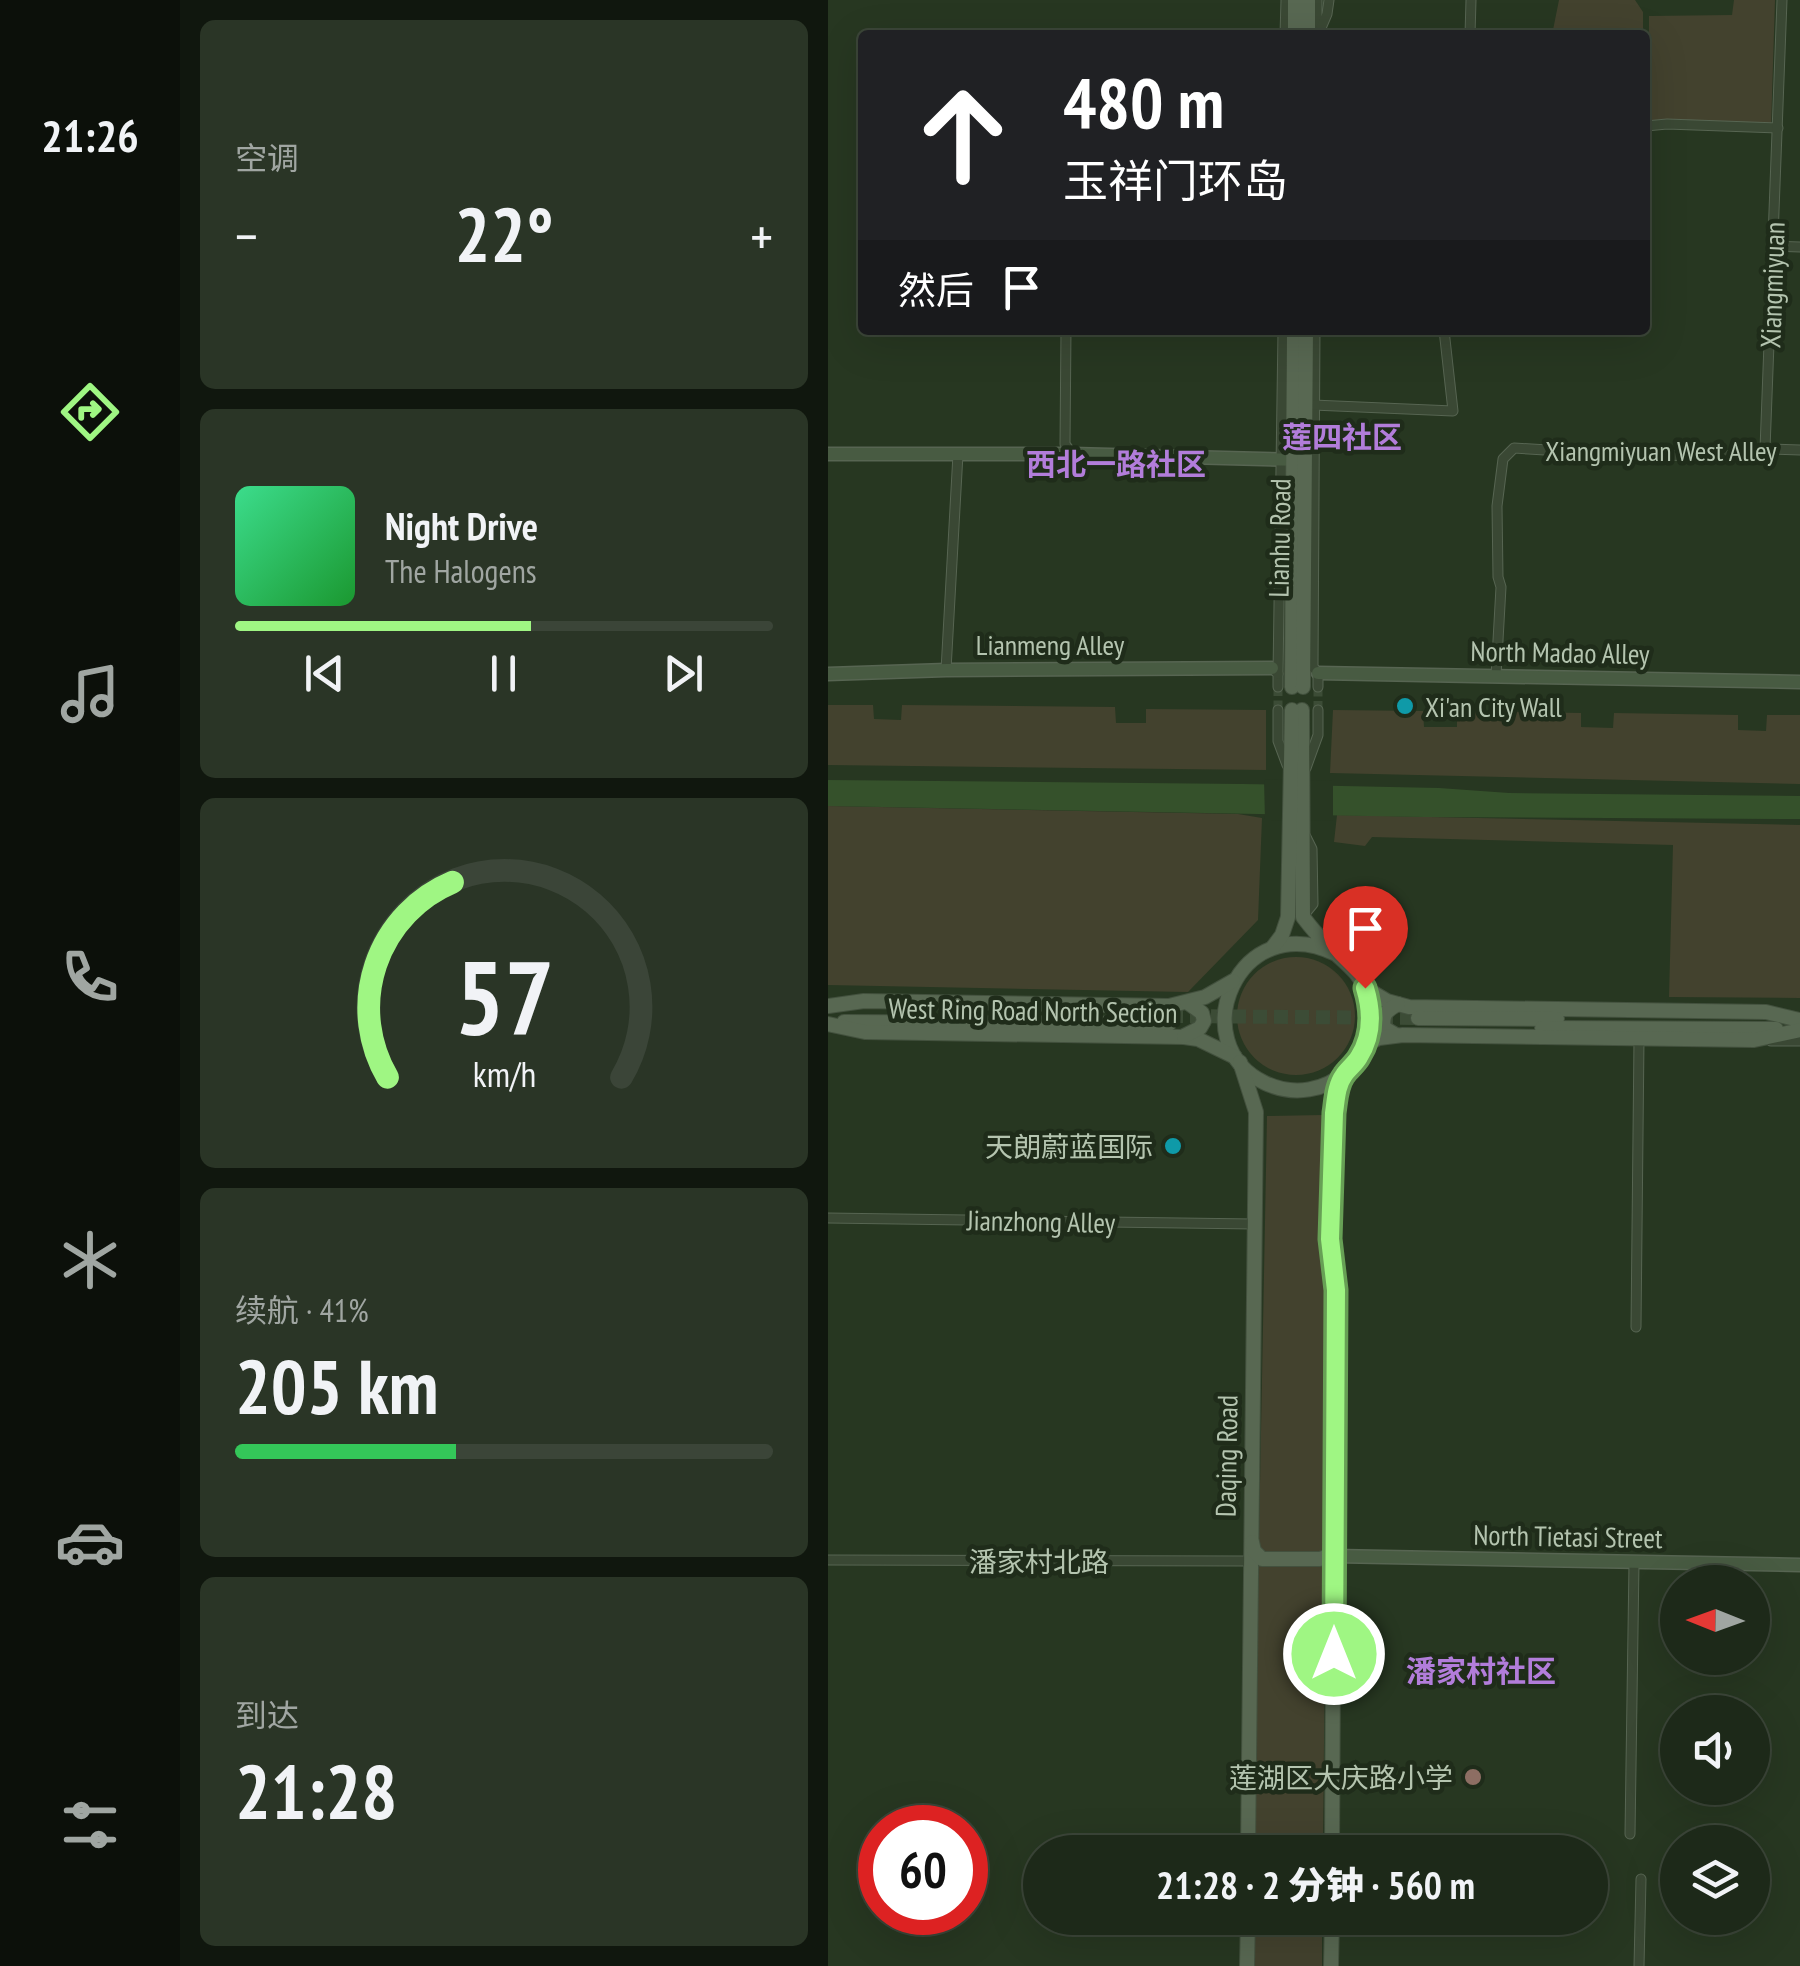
<!DOCTYPE html>
<html lang="zh">
<head>
<meta charset="utf-8">
<style>
  body { margin:0; font-family:"PT Sans Narrow","Noto Sans SC",sans-serif; background:#2a3526; color:#f1f3f6; height:100vh; display:flex; flex-direction:column; font-size:38px; white-space:nowrap }
  * { box-sizing:border-box; margin:0 }
  p { font-size:32px; color:#a0a6a2 }
  .icon { flex:none; width:55px; height:55px; fill:none; stroke:currentColor; stroke-width:2; stroke-linecap:round; stroke-linejoin:round }
  .map { position:relative; flex:1; overflow:hidden }
  .panel { display:flex; flex-direction:column; gap:20px; padding:20px; background:#10170e; width:648px }
  .panel>* { flex:none }
  .banner { position:absolute; left:30px; top:30px; width:792px; height:305px; border-radius:10px; box-shadow:0 10px 40px #0002,0 0 0 2px #3b4538; background:#202124; color:#fff; overflow:hidden }
  .needle { width:65px; rotate:271deg }
  .controls { position:absolute; left:832px; top:1565px; display:grid; gap:20px }
  .controls a { display:grid; place-items:center; width:110px; height:110px; border-radius:50%; background:#1d2919; box-shadow:0 10px 40px #0002,0 0 0 2px #3b4538; font-size:50px }
  .speed { position:absolute; left:30px; top:1805px; display:flex; gap:20px; font-size:50px; font-weight:700; text-align:center }
  .speed>* { display:grid; place-content:center; width:130px; height:130px; border-radius:50%; background:#1d2919; box-shadow:0 10px 40px #0002,0 0 0 2px #3b4538; line-height:1 }
  .speed .limit { border:15px solid #d22; background:#fff; color:#111 }
  .pin { position:absolute; display:grid; place-items:center; width:85px; height:85px; color:#fff; margin:-102px -42px; border-radius:50% 50% 50% 0; rotate:-45deg; box-shadow:0 0 10px #0007 }
  .pin .icon { rotate:45deg }
  .me { position:absolute; width:110px; margin:-55px; rotate:0deg; stroke-linejoin:round; filter:drop-shadow(0 0 8px #0008) }
  .turn { display:flex; align-items:center; gap:35px; height:210px; padding:0 40px; font-size:45px }
  .turn .icon { width:130px; height:130px; stroke-width:2.5 }
  .turn b { display:block; font-size:70px; line-height:85px }
  .then { display:flex; align-items:center; height:95px; padding:0 40px; background:#0003; gap:20px; font-size:38px }
  .big { font-size:75px; font-weight:800; line-height:1.1 }
  .panel .tile { flex:1; display:flex; flex-direction:column; justify-content:center; gap:15px; min-width:0; padding:0 35px; border-radius:15px; background:#2a3526 }
  .panel .dial { align-items:center; gap:0 }
  .dial svg { height:260px; overflow:visible; fill:none; stroke:#3b4538; stroke-width:7; stroke-linecap:round; text-anchor:middle }
  .dial text { fill:#f1f3f6; stroke:none }
  .song { display:flex; align-items:center; gap:30px }
  .cover { width:120px; height:120px; border-radius:15px; background:linear-gradient(135deg,hsl(150 70% 55%),hsl(130 70% 35%)) }
  .played { height:10px; border-radius:5px; background:linear-gradient(90deg,#9ff683 55%,#3b4538 55%) }
  .keys { display:flex; justify-content:space-around; direction:ltr }
  .heat { display:flex; justify-content:space-between; align-items:center; font-size:55px; direction:ltr }
  .charge { height:15px; border-radius:8px; background:linear-gradient(90deg,#34c759 41%,#3b4538 0) }
  .trip { position:absolute; left:195px; top:1835px; width:585px; height:100px; border-radius:50px; background:#1d2919; box-shadow:0 10px 40px #0002,0 0 0 2px #3b4538; font-weight:800; line-height:100px; text-align:center }
  main { display:flex; flex:1; min-height:0 }
  .tab-bar { display:flex; flex-direction:column; width:180px; justify-content:space-around; align-items:center; background:#0c100a; color:#a0a6a2 }
  .tab-bar .icon { width:70px; height:70px }
  .tab-bar .current { color:#9ff683 }
  .tab-bar b { font-size:45px; color:#f1f3f6 }
  .map>svg:first-child { display:block }
  .green { fill:#43422e }
  .water { fill:#35512b }
  .pier { fill:#273721 }
  .lines { fill:none; stroke-linecap:round; stroke-linejoin:round }
  .street-tunnel { stroke:#3c4c36; stroke-width:9; stroke-dasharray:9 4.5; stroke-linecap:butt }
  .primary-tunnel { stroke:#3c4c36; stroke-width:14; stroke-dasharray:14 7; stroke-linecap:butt }
  .street-casing { stroke:#576552; stroke-width:11 }
  .secondary-casing { stroke:#576552; stroke-width:15 }
  .primary-casing { stroke:#43513e; stroke-width:16 }
  .street { stroke:#3a4834; stroke-width:9 }
  .secondary { stroke:#485b42; stroke-width:12 }
  .primary { stroke:#586852; stroke-width:14 }
  .route-casing { stroke:#67a055; stroke-width:25 }
  .route { stroke:#9ff683; stroke-width:18 }
  .culture-dot { fill:#0f9aa8; stroke:#1f2c1a; stroke-width:4 }
  .education-dot { fill:#8d6e63; stroke:#1f2c1a; stroke-width:4 }
  .labels { text-anchor:middle; dominant-baseline:central; stroke-width:9; stroke-linejoin:round; paint-order:stroke }
  .street-label { font-size:28px; fill:#b4c4af; stroke:#1f2c1a }
  .poi-label { font-size:28px; fill:#b4c4af; stroke:#1f2c1a; text-anchor:end }
  .neighbourhood-label { font-size:30px; font-weight:bold; fill:#b27dda; stroke:#1f2c1a }
</style>
</head>
<body>
<main>
<nav class="tab-bar">
<b>21:26</b>
<svg class="icon current" aria-label="directions" viewBox="0 0 24 24"><path d="M12 3l9 9-9 9-9-9zM9 14v-3h6M13 9l2 2-2 2"/></svg>
<svg class="icon" aria-label="music" viewBox="0 0 24 24"><path d="M9 18V5l10-2v13"/><circle cx="6" cy="18" r="3"/><circle cx="16" cy="16" r="3"/></svg>
<svg class="icon" aria-label="phone" viewBox="0 0 24 24"><path d="M5 4h4l2 5-3 2q2 4 5 5l2-3 5 2v4C11 20 4 13 5 4z"/></svg>
<svg class="icon" aria-label="climate" viewBox="0 0 24 24"><path d="M12 3v18M4 7l16 10M4 17L20 7"/></svg>
<svg class="icon" aria-label="car" viewBox="0 0 24 24"><path d="M5 17H2v-5l4-1 3-4h7l3 4 3 1v5h-3M9 17h6M6 11h13"/><circle cx="7" cy="17" r="2"/><circle cx="17" cy="17" r="2"/></svg>
<svg class="icon" aria-label="filters" viewBox="0 0 24 24"><path d="M4 7h16M4 17h16"/><circle cx="9" cy="7" r="2"/><circle cx="15" cy="17" r="2"/></svg>
</nav>
<section class="panel">
<div class="tile"><p>空调</p>
<div class="heat"><a>−</a><b class="big">22°</b><a>+</a></div>
</div>
<div class="tile">
<div class="song"><i class="cover"></i><div><b>Night Drive</b><p>The Halogens</p></div></div>
<div class="played"></div>
<div class="keys"><svg class="icon" aria-label="previous" viewBox="0 0 24 24"><path d="M18 5L8 12l10 7zM5 5v14"/></svg><svg class="icon" aria-label="pause" viewBox="0 0 24 24"><path d="M8 5v14M16 5v14"/></svg><svg class="icon" aria-label="next" viewBox="0 0 24 24"><path d="M6 5l10 7-10 7zM19 5v14"/></svg></div>
</div>
<div class="tile dial"><svg viewBox="0 0 100 80">
<path d="M14 69A42 42 0 1 1 86 69"/>
<path d="M14 69A42 42 0 0 1 34 9" stroke="#9ff683"/>
<text x="50" y="56" font-size="32" font-weight="700">57</text>
<text x="50" y="72" font-size="11">km/h</text>
</svg></div>
<div class="tile"><p>续航 · 41%</p><b class="big">205 km</b><div class="charge"></div></div>
<div class="tile"><p>到达</p><b class="big">21:28</b></div>
</section>
<div class="map">
<svg width="973" height="1966" viewBox="0 0 973 1966">
  <rect width="100%" height="100%" fill="#273721"/>
  <g class="green">
    <polygon points="731,0 807,0 815,12 815,35 724,35"/>
    <polygon points="906,0 947,0 943,128 821,123 821,16 904,15"/>
    <polygon points="0,705 45,705 46,719 73,720 74,705 287,707 288,723 318,723 318,709 438,710 438,770 0,765"/>
    <polygon points="505,710 595,711 596,727 629,727 629,711 753,713 753,727 785,728 786,713 910,715 910,730 938,731 939,715 972,715 972,784 502,773"/>
    <polygon points="0,806 410,814 434,818 430,920 360,992 0,985"/>
    <polygon points="509,815 972,825 972,998 841,997 845,845 544,837 537,846 506,842"/>
    <circle cx="468" cy="1016" r="59"/>
    <polygon points="495,1115 492,1248 500,1310 495,1852 425,1852 439,1116"/>
    <rect x="424" y="1918" width="70" height="48"/>
  </g>
  <polygon class="water" points="0,780 414,784 611,788 681,793 972,796 973,819 595,817 0,806"/>
  <polygon class="pier" points="436,779 505,781 505,821 437,820"/>
  <g class="lines">
    <g class="street-tunnel">
      <polyline points="450,687 450,710"/>
      <polyline points="490,710 490,687"/>
    </g>
    <polyline class="primary-tunnel" points="341,1016 590,1018"/>
    <defs>
      <g id="street">
        <polyline points="489,27 489,0"/>
        <polyline points="457,35 458,0"/>
        <polyline points="490,35 499,14 501,0"/>
        <polyline points="642,35 643,0"/>
        <polyline points="818,126 839,124 950,128"/>
        <polyline points="946,246 973,247"/>
        <polyline points="238,330 237,444 244,454"/>
        <polyline points="487,330 485,667 490,673 490,687"/>
        <polyline points="485,405 625,411 616,330"/>
        <polyline points="937,449 954,0"/>
        <polyline points="118,670 130,454"/>
        <polyline points="446,670 450,674 450,687"/>
        <polyline points="450,674 455,330"/>
        <polyline points="668,676 673,587 670,577 669,506 675,459 686,448 799,455 928,456 937,449 973,450"/>
        <polyline points="450,710 450,741 459,765"/>
        <polyline points="478,768 490,735 490,710"/>
        <polyline points="476,915 485,904 484,849 477,835"/>
        <polyline points="943,1041 973,1041"/>
        <polyline points="0,1218 426,1224"/>
        <polyline points="808,1327 811,1039"/>
        <polyline points="0,1560 422,1561"/>
        <polyline points="802,1834 806,1563"/>
        <polyline points="811,1966 813,1879"/>
      </g>
      <g id="secondary">
        <polyline points="0,454 244,454 474,460"/>
        <polyline points="490,673 973,682"/>
        <polyline points="0,674 118,670 444,668"/>
        <polyline points="506,1556 973,1565"/>
      </g>
      <g id="primary">
        <polyline points="467,35 467,0"/>
        <polyline points="480,35 480,0"/>
        <polyline points="464,687 466,330"/>
        <polyline points="475,687 478,330"/>
        <path d="M474,710L475,917C484,929 494,940 505,951C518,964 532,973 538,991C560,1055 497,1111 437,1083C354,1044 410,906 508,954"/>
        <polyline points="445,947 454,935 460,917 464,710"/>
        <polyline points="537,988 559,1001 581,1007 938,1012 971,1020"/>
        <polyline points="0,1006 36,1001 341,1006 377,997 405,981"/>
        <polyline points="590,1018 729,1019"/>
        <polyline points="16,1022 341,1024"/>
        <polyline points="0,1024 37,1032 356,1037 370,1039 407,1057"/>
        <polyline points="714,1028 948,1029"/>
        <path d="M568,1035L556,1028C553,1015 559,1010 570,1004"/>
        <polyline points="356,1036 372,1028 376,1021 374,1013 359,1002"/>
        <polyline points="538,1044 551,1038 575,1035 926,1040 973,1030"/>
        <polyline points="412,1062 428,1112 420,1852"/>
        <polyline points="424,1542 426,1551 434,1559 492,1559 506,1554"/>
        <polyline points="504,1852 507,1290 502,1239 506,1113 508,1094 514,1077"/>
        <polyline points="419,1966 420,1918"/>
        <polyline points="503,1966 504,1918"/>
      </g>
    </defs>
    <use href="#street" class="street-casing"/>
    <use href="#secondary" class="secondary-casing"/>
    <use href="#primary" class="primary-casing"/>
    <use href="#street" class="street"/>
    <use href="#secondary" class="secondary"/>
    <use href="#primary" class="primary"/>
  </g>
  <g class="lines">
    <defs>
      <path id="route" d="M506,1654L508,1290L502,1239L506,1113C508,1100 508,1086 516,1075C520,1069 527,1064 531,1057C545,1035 544,1011 537,988"/>
    </defs>
    <use href="#route" class="route-casing"/>
    <use href="#route" class="route"/>
  </g>
  <g class="culture-dot">
    <circle cx="577" cy="706" r="10"/>
    <circle cx="345" cy="1146" r="10"/>
  </g>
  <circle class="education-dot" cx="645" cy="1777" r="10"/>
  <g class="labels">
    <g class="street-label">
      <text transform="translate(944 285) rotate(-88)">Xiangmiyuan</text>
      <text x="833" y="450">Xiangmiyuan West Alley</text>
      <text transform="translate(451 538) rotate(-89)">Lianhu Road</text>
      <text x="222" y="644">Lianmeng Alley</text>
      <text transform="translate(732 652) rotate(1)">North Madao Alley</text>
      <text transform="translate(205 1010) rotate(1)">West Ring Road North Section</text>
      <text transform="translate(213 1221) rotate(1)">Jianzhong Alley</text>
      <text transform="translate(398 1456) rotate(-89)">Daqing Road</text>
      <text transform="translate(740 1536) rotate(1)">North Tietasi Street</text>
      <text x="211" y="1561">潘家村北路</text>
    </g>
    <g class="poi-label">
      <text x="597" y="706" text-anchor="start">Xi'an City Wall</text>
      <text x="325" y="1146">天朗蔚蓝国际</text>
      <text x="625" y="1777">莲湖区大庆路小学</text>
    </g>
    <g class="neighbourhood-label">
      <text x="514" y="436">莲四社区</text>
      <text x="288" y="463">西北一路社区</text>
      <text x="653" y="1670">潘家村社区</text>
    </g>
  </g>
</svg>
<div class="controls">
<a><svg class="needle" viewBox="-14 -14 28 28"><path d="M0-13l5 13h-10z" fill="#e53935"/><path d="M0 13l5-13h-10z" fill="#a0a6a2"/></svg></a>
<a><svg class="icon" aria-label="sound" viewBox="0 0 24 24"><path d="M4 9h4l5-4v14l-5-4H4zM17 9q2 3 0 6"/></svg></a>
<a><svg class="icon" aria-label="layers" viewBox="0 0 24 24"><path d="M12 4l9 5-9 5-9-5zM3 14l9 5 9-5"/></svg></a>
</div>
<div class="speed"><div class="limit">60</div></div>
<div class="pin" style="left:537px;top:988px;background:#d93025"><svg class="icon" aria-label="arrive" viewBox="0 0 24 24"><path d="M6 21V4h12l-3 4 3 4H6"/></svg></div>
<svg class="me" style="left:506px;top:1654px" viewBox="-20 -20 40 40"><circle r="17" fill="#9ff683" stroke="#fff" stroke-width="3"/><path d="M0-11L8 9 0 5-8 9z" fill="#fff"/></svg>
<div class="trip">21:28 · 2 分钟 · 560 m</div>
<div class="banner">
<div class="turn"><svg class="icon" aria-label="ahead" viewBox="0 0 24 24"><path d="M12 20V5M6 11l6-6 6 6"/></svg><div><b>480 m</b>玉祥门环岛</div></div>
<div class="then">然后<svg class="icon" aria-label="arrive" viewBox="0 0 24 24"><path d="M6 21V4h12l-3 4 3 4H6"/></svg></div>
</div>
</div>
</main>
</body>
</html>
